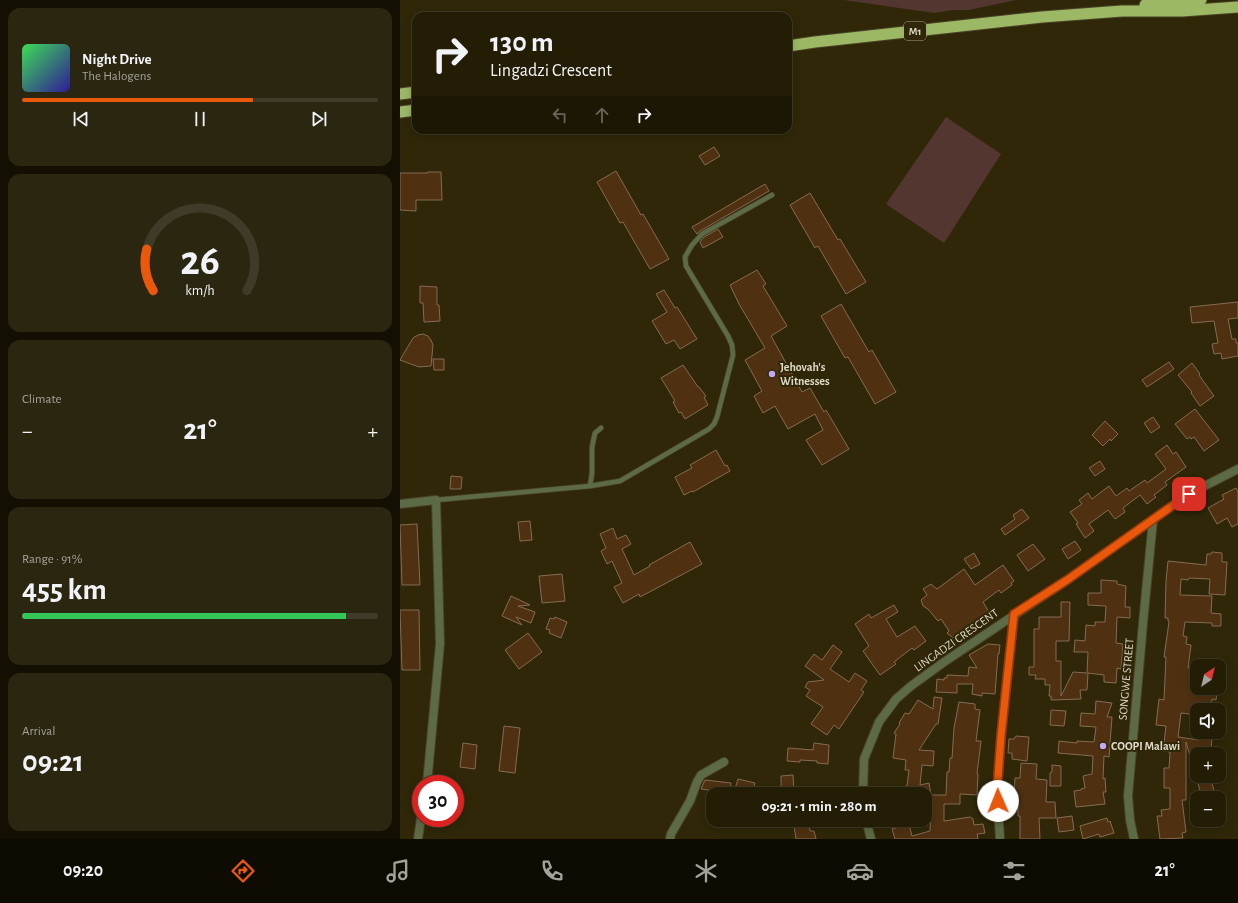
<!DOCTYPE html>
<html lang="en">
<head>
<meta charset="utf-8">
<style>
  body { margin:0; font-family:"Alegreya Sans",sans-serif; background:#2b2610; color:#f1f3f6; height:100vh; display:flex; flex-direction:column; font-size:15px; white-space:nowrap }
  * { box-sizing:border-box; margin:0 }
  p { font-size:13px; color:#a3a29b }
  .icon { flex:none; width:22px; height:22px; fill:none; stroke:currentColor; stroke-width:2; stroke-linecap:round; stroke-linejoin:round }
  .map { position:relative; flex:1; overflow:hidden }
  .drawer { display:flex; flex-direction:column; gap:8px; padding:8px; background:#131003; width:400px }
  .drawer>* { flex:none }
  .top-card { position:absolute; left:12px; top:12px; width:380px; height:122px; border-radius:12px; box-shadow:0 2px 10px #0003,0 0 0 1px #403b28; background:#231d06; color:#f1f3f6; overflow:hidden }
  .needle { width:26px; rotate:35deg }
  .fabs { position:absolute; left:790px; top:659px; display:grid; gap:8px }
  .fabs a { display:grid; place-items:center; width:36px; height:36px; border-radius:8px; background:#231d06; box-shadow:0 2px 10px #0003,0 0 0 1px #403b28; font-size:20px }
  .speed { position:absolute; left:12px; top:775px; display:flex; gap:8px; font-size:20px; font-weight:700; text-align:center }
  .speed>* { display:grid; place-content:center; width:52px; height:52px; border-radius:50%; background:#231d06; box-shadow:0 2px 10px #0003,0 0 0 1px #403b28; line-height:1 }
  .speed .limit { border:6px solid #d22; background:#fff; color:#111 }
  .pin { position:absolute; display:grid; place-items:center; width:34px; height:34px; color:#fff; margin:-17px; border-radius:8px; box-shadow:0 2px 6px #0006 }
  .me { position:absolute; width:44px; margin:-22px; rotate:359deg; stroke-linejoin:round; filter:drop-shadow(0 0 3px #0008) }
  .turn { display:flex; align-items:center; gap:14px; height:84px; padding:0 12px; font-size:18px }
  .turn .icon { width:52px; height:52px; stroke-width:2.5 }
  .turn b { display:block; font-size:28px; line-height:34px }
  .lanes { display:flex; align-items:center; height:38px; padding:0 12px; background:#0003; justify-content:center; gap:20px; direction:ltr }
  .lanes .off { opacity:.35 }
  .big { font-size:30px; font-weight:700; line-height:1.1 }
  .drawer .tile { flex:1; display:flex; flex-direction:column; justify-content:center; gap:6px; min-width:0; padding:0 14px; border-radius:12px; background:#2b2610 }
  .drawer .dial { align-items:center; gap:0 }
  .dial svg { height:104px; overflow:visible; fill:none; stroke:#403b28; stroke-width:7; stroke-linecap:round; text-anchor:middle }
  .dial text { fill:#f1f3f6; stroke:none }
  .song { display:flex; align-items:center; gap:12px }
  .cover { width:48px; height:48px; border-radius:6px; background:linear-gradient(135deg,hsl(130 70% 55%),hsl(250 70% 35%)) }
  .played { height:4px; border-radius:2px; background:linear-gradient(90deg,#ea580c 65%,#403b28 65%) }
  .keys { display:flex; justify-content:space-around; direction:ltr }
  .heat { display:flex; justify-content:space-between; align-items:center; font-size:22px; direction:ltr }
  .charge { height:6px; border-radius:3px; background:linear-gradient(90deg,#34c759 91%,#403b28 0) }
  .trip { position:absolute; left:306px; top:787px; width:226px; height:40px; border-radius:12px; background:#231d06; box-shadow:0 2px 10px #0003,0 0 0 1px #403b28; font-weight:700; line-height:40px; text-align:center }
  .tab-bar { display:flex; height:64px; justify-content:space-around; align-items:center; background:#0e0c02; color:#a3a29b }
  .tab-bar .icon { width:28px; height:28px }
  .tab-bar .current { color:#ea580c }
  .tab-bar b { font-size:18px; color:#f1f3f6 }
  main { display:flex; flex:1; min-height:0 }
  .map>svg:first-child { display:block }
  .green { fill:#543630 }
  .building { fill:#4f3111; stroke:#856b54 }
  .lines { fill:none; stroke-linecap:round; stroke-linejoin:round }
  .service-casing { stroke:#4b4326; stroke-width:6 }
  .minor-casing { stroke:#4b4326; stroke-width:10 }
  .trunk-casing { stroke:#4b4326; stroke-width:13 }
  .service { stroke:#5d6a46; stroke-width:4.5 }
  .minor { stroke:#5d6a46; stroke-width:8 }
  .trunk { stroke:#9cb865; stroke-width:11 }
  .route-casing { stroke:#983908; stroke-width:10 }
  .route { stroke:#ea580c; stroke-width:7 }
  .poi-dot { fill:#c4a7f1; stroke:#2f2708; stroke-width:1.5 }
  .labels { text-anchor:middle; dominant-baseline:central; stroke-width:4; stroke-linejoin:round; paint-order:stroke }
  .shield { fill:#2f2708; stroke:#a8a28d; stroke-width:1 }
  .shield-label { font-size:11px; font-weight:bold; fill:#dcd7c6 }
  .poi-label { font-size:12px; font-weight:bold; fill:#dcd7c6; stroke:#2f2708; text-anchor:start }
  .street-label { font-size:12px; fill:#dcd7c6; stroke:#2f2708 }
</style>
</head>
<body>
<main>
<section class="drawer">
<div class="tile">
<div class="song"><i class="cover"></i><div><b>Night Drive</b><p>The Halogens</p></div></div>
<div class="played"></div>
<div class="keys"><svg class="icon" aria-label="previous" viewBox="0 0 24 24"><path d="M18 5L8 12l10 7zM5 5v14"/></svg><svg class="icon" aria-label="pause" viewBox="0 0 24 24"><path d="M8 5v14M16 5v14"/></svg><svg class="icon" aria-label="next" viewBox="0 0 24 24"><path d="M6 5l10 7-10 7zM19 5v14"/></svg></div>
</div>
<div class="tile dial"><svg viewBox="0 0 100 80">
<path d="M14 69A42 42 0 1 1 86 69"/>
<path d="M14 69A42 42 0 0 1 9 37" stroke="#ea580c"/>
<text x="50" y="56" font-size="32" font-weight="700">26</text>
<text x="50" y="72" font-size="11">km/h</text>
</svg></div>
<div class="tile"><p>Climate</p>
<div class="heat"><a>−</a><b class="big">21°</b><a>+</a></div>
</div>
<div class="tile"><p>Range · 91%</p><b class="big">455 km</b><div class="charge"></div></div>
<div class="tile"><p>Arrival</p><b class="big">09:21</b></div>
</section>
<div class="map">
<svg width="838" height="839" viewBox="0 0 838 839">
  <rect width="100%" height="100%" fill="#2f2708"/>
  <g class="green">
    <polygon points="444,0 616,0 569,10 553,10 534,13"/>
    <polygon points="546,117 601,154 544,243 486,204"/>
  </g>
  <g class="building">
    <polygon points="314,147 320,156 305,165 299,156"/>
    <polygon points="216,171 241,215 243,214 269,259 250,269 223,222 220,223 197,182"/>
    <polygon points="28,172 41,172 42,200 16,200 16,211 0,210 0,173 28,173"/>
    <polygon points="365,184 369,191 300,231 297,234 292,227"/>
    <polygon points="410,193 438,240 440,239 466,282 446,294 418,246 415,248 390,205"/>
    <polygon points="318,229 323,237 303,248 300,242 304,237"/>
    <polygon points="357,270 366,284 363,286 387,326 371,336 402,392 410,388 424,412 426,410 449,449 422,465 406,440 423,430 415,414 388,429 375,406 363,413 354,396 362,391 345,360 365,348 339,304 330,285"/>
    <polygon points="20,286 37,287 37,305 39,305 40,321 24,322 23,303 20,303"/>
    <polygon points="264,290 275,308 277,307 297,339 280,349 274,340 266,344 252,321 267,312 256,294"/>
    <polygon points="838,302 838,318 828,319 832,339 836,339 836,343 838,343 838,356 822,359 821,353 814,354 812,344 818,343 814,321 792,323 790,307"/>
    <polygon points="441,304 469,352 472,350 496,392 475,404 448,357 445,358 421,316"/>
    <polygon points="23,334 28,336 31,340 33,345 31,366 19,367 0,360 13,338 18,335"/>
    <polygon points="33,359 44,359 44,370 34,370"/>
    <polygon points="769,362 774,369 747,387 742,380"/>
    <polygon points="792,363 800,374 799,375 814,396 800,406 791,393 792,392 778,375"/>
    <polygon points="283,365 298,387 299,387 306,396 304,397 308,405 285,419 281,412 279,413 273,402 275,401 261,378"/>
    <polygon points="795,409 819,440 804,451 794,437 791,439 790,437 787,439 775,424"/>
    <polygon points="753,417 760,427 751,433 744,423"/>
    <polygon points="705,421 718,434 711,441 710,439 703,446 692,435"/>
    <polygon points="767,445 773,454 776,452 786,467 765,482 767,485 754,495 756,497 747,504 740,495 723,508 725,512 715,519 708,510 689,524 694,531 685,538 676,524 678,523 670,512 682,504 679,500 688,493 692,499 709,486 716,496 727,488 729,491 745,480 747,483 766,469 755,454"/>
    <polygon points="316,450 325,466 327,465 330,471 293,492 292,491 284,495 275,477 292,468 290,465"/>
    <polygon points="700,461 705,469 695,476 689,468"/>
    <polygon points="51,476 62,477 61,489 50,489"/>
    <polygon points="836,488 838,492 838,524 832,527 827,518 817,524 808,508 824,499 822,495"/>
    <polygon points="622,509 629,518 605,535 601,529 615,519 613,515"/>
    <polygon points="130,521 132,540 120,541 118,522"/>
    <polygon points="17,524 20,585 2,585 0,525"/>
    <polygon points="213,528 217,539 226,535 231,544 222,549 234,575 250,566 249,565 290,542 302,564 240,597 239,594 223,603 214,587 222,583 212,561 207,564 201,551 206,548 200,534"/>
    <polygon points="675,541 681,550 668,559 662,549"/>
    <polygon points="633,544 645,559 628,571 617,555"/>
    <polygon points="812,552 822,553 822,562 827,562 825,595 809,594 810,579 789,578 788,580 781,579 780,595 812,596 811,613 821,614 821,626 812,626 812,623 785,622 783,636 787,637 786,644 791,645 788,668 795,669 794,688 818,688 816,700 812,699 811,710 797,710 797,715 781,713 778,737 799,740 799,736 812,737 811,754 797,753 797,773 795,773 786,742 786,800 782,800 786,832 782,833 783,838 760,839 757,816 762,816 761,810 770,809 770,788 764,788 764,768 769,768 770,752 763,751 766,726 756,725 759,699 764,700 766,657 764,657 769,622 768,621 768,618 765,618 766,581 768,561 806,565 807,554 811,554"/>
    <polygon points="574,553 580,564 571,569 564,559"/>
    <polygon points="603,565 614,581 611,583 612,585 601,593 599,590 583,602 589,612 564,629 565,630 553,638 547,633 549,631 541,619 538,621 528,609 523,606 521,600 527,595 523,589 531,584 537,589 564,569 575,585"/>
    <polygon points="162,574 165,601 142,603 139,576"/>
    <polygon points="701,580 717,581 717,584 726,586 725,607 730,607 730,618 717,617 716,643 723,644 721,669 717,668 716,683 704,682 704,675 688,673 687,690 680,690 681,699 651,700 651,696 649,696 650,685 645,685 645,679 635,679 636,675 629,675 629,667 634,667 634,629 639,629 639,617 661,617 661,602 670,602 669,641 656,641 656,661 661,661 661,696 673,672 687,673 688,652 674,652 675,640 685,641 686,625 695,626 695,622 705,622 706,606 688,605 688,593 701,593"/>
    <polygon points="111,596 130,605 118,606 135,612 131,623 116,617 122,625 102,616"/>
    <polygon points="494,605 498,612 486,619 497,637 515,626 526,641 514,650 512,648 494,662 496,664 480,675 463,651 469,646 455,624 469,614 471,618"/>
    <polygon points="0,610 19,610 20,670 2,670"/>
    <polygon points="155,617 167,622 161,638 149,633 150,630 146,629 150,618 154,619"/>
    <polygon points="128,633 142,652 119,669 105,650"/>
    <polygon points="588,644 600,645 599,654 598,654 595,694 582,693 582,696 572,694 573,684 557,684 557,693 536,692 537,679 544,680 544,678 547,678 547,675 568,676 569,667 577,668 569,655"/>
    <polygon points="433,645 442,652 430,669 449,682 455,673 467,681 461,690 464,692 439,729 434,725 427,735 411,724 423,707 406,696 410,690 405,687 408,682 424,680 405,666 414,654 422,660"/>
    <polygon points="534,697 542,698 538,724 536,724 519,750 534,751 533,766 522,765 520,785 529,783 531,794 486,794 485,790 507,786 509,770 505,770 506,760 493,758 496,734 494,733 500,724 499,723 505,713 509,714 518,700 533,709"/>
    <polygon points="696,701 712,703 707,717 712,717 709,757 704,756 703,779 705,778 706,792 703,792 705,804 676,807 674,791 681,790 681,789 685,788 683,776 692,774 693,756 658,753 659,741 677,743 677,741 694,742 696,727 680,726 681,713 695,714"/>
    <polygon points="559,702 575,704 575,709 580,710 576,741 581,741 577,774 578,774 577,795 560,794 560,804 544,804 544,821 570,817 573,819 574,825 583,824 585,833 577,834 578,839 495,839 492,829 509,824 512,836 530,831 531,805 525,806 525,795 546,795 547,772 549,772 550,758 552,758 554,728"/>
    <polygon points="651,710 666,711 664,726 650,725"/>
    <polygon points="104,726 120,728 115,773 99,771"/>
    <polygon points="616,736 629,737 627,761 612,759 612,753 608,753 609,739 614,739"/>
    <polygon points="63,743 77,745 75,769 60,767"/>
    <polygon points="414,743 429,745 428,764 417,763 417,761 400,760 400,762 387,761 388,748 413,750"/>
    <polygon points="621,763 637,764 636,779 647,780 646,802 655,802 656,818 639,818 640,839 620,839 620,816 618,816 618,794 614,794 615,778 620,778"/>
    <polygon points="652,765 661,766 661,786 650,786 650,773 652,772"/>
    <polygon points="393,775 394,794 381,794 381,776"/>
    <polygon points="810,776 816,798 802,798 797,780"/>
    <polygon points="338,779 355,783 352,794 335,789"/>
    <polygon points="305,780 331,783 330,793 301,789"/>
    <polygon points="672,816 674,830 659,832 657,818"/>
    <polygon points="707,818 708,822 710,821 714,833 700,837 699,834 683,839 680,826"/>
    <polygon points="398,820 408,820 410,831 414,831 416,839 396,839 394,826 399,825"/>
  </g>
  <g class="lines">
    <defs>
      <g id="service">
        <polyline points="190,486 192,473 192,447 195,433 201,428"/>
        <polyline points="36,500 190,486 220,481 309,429 314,424 317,417 333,355 332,345 328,336 286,266 285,257 292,245 302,234 372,195"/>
      </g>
      <g id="minor">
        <polyline points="0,504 36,500 40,644 27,784"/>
        <polyline points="463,794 464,759 479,722 496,699 511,686 544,662 667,580 789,494 838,469"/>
        <polyline points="466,820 471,839"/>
        <polyline points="18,839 21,818"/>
        <polyline points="270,839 271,834 290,801 297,782 301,775 324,762"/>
        <polyline points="600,839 597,792 601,736 614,614"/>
        <polyline points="734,839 730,820 728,796 743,623 753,520"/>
      </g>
      <g id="trunk">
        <polyline points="745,5 801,0"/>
        <polyline points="388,46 415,42 642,17 722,11 782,11 838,7"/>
        <polyline points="0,94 16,92"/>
        <polyline points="0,112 16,110"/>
      </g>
    </defs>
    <use href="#service" class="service-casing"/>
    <use href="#minor" class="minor-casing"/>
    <use href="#trunk" class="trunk-casing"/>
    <use href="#service" class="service"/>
    <use href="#minor" class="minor"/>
    <use href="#trunk" class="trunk"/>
  </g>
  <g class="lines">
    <defs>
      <polyline id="route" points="598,801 597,792 601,736 614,614 667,580 789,494"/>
    </defs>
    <use href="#route" class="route-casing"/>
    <use href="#route" class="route"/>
  </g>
  <g class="poi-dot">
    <circle cx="372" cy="374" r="4"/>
    <circle cx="703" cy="746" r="4"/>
  </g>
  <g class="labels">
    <rect class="shield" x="504" y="22" width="22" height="18" rx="3"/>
    <g class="shield-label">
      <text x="515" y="31">M1</text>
    </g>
    <g class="poi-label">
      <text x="380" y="367">Jehovah's<tspan x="380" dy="14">Witnesses</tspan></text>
      <text x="711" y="746">COOPI Malawi</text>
    </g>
    <g class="street-label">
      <text transform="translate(556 640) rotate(-35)">LINGADZI CRESCENT</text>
      <text transform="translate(726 679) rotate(-85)">SONGWE STREET</text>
    </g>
  </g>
</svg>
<div class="fabs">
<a><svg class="needle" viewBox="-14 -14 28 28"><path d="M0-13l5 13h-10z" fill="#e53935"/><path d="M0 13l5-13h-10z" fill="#a3a29b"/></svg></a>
<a><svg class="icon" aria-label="sound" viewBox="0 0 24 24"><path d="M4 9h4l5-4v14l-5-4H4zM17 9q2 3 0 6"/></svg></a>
<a>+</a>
<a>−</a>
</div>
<div class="speed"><div class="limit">30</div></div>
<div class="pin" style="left:789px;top:494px;background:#d93025"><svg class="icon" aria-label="arrive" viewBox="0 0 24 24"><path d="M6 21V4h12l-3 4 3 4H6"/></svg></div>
<svg class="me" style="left:598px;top:801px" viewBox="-20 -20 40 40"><circle r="19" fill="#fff"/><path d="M0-13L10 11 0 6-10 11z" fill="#ea580c"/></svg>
<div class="trip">09:21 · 1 min · 280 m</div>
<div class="top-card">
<div class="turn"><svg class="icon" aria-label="right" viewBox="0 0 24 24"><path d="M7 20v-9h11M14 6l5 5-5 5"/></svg><div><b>130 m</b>Lingadzi Crescent</div></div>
<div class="lanes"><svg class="icon off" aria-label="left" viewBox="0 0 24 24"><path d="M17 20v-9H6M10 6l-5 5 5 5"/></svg><svg class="icon off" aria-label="ahead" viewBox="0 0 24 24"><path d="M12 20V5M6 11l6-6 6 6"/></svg><svg class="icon" aria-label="right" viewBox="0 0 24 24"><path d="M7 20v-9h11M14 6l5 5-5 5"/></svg></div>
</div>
</div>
</main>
<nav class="tab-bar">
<b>09:20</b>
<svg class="icon current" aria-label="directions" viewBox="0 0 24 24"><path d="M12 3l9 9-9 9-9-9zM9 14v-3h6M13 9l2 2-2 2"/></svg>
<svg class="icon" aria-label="music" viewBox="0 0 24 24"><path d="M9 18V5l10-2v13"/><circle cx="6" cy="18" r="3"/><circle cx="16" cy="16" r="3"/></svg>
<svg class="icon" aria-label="phone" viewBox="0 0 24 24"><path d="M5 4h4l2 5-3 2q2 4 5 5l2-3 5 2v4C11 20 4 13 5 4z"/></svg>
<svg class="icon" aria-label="climate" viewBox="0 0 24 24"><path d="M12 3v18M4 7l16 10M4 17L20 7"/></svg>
<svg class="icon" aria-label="car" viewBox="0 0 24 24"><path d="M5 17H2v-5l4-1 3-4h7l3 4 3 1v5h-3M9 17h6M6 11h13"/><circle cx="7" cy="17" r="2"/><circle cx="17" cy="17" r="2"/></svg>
<svg class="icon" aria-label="filters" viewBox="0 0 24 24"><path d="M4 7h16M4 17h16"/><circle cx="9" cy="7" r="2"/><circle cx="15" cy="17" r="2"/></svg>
<b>21°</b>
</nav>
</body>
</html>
